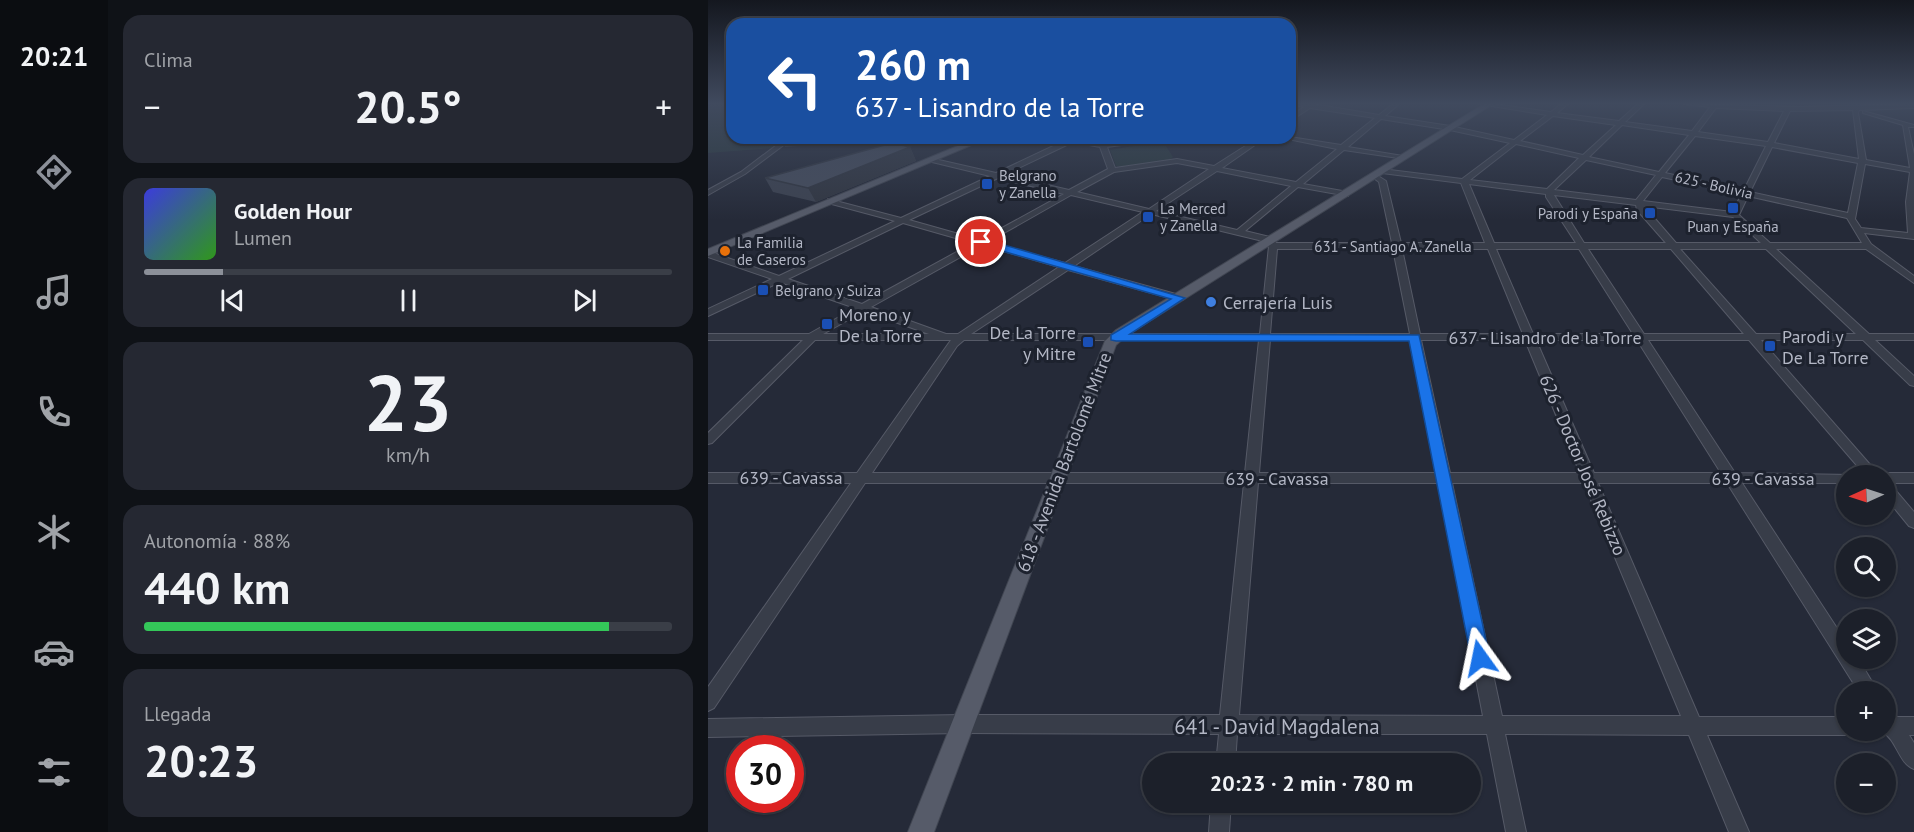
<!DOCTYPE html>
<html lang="es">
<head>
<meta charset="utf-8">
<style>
  body { margin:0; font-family:"PT Sans",sans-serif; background:#252832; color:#f1f3f6; height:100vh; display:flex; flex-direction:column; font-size:22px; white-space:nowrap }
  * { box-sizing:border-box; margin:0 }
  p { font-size:20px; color:#a0a3a8 }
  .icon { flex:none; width:33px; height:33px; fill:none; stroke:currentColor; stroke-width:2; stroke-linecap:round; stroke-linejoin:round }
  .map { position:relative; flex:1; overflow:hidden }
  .panel { display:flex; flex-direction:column; gap:15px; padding:15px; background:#0f1217; width:600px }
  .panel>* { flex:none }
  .top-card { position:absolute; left:18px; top:18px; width:570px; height:126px; border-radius:18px; box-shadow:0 2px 4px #0004,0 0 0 2px #3a3e47; background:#1a4fa0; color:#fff; overflow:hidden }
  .needle { width:39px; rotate:267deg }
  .fabs { position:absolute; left:1128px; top:465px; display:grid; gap:12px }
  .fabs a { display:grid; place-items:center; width:60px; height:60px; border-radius:50%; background:#1c202a; box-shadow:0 2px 4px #0004,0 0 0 2px #3a3e47; font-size:30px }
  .speed { position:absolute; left:18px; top:735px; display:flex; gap:12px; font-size:30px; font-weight:700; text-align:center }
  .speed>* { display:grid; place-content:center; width:78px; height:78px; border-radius:50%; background:#1c202a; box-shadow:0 2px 4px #0004,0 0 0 2px #3a3e47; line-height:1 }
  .speed .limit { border:9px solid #d22; background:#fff; color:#111 }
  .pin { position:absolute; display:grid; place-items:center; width:51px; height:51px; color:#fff; margin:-26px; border:3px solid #fff; border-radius:50%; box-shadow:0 2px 6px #0007 }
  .me { position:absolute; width:66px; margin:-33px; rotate:348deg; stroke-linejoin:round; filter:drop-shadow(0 0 4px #0008) }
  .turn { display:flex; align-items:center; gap:21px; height:126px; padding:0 30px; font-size:27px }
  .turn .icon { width:78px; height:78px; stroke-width:2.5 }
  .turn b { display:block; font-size:42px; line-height:51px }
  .big { font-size:45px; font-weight:800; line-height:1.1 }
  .panel .tile { flex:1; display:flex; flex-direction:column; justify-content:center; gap:9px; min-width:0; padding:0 21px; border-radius:18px; background:#252832 }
  .panel .dial { align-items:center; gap:0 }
  .dial b { font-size:78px; line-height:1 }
  .song { display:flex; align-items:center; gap:18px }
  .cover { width:72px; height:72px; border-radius:9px; background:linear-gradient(135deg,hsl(240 70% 55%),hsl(110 70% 35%)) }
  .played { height:6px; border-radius:3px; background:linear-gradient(90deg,#8c9099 15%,#3a3e47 15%) }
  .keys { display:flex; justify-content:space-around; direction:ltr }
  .heat { display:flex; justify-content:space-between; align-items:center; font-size:33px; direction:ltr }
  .charge { height:9px; border-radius:4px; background:linear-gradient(90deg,#34c759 88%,#3a3e47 0) }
  .trip { position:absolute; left:434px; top:753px; width:339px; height:60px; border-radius:30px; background:#1c202a; box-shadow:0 2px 4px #0004,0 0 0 2px #3a3e47; font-weight:800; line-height:60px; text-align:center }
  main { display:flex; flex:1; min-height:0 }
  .dock { display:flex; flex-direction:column; width:108px; justify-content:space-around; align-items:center; background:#0b0d11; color:#a0a3a8 }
  .dock .icon { width:42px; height:42px }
  .dock .on { color:#8c9099 }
  .dock b { font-size:27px; color:#f1f3f6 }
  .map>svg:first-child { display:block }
  .green { fill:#29383c }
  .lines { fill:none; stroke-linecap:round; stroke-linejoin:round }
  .minor-casing { stroke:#565a67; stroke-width:2 }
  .major-casing { stroke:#414652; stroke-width:2 }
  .minor { fill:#383d49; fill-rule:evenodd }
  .major { fill:#565b69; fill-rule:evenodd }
  .wall { fill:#3c4250 }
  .shaded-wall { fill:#313641 }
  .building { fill:#464d5d; stroke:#313641; stroke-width:1.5 }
  .route { fill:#1a73e8; stroke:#114b97; stroke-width:1.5 }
  .transit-dot { fill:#1a4fb4; stroke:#1d222e; stroke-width:2 }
  .food-dot { fill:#e8710a; stroke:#1d222e; stroke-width:2 }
  .shop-dot { fill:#3f7fe0; stroke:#1d222e; stroke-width:2 }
  .labels { text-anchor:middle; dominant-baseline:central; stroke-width:6; stroke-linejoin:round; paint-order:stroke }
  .far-poi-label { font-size:15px; fill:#b3b7c5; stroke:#1d222e; text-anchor:start }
  .far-street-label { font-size:15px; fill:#b3b7c5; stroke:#1d222e }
  .poi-label { font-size:18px; fill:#b3b7c5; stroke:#1d222e; text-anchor:start }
  .street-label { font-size:18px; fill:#b3b7c5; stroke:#1d222e }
  .near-street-label { font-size:21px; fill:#b3b7c5; stroke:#1d222e }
</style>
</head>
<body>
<main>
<nav class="dock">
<b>20:21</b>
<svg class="icon on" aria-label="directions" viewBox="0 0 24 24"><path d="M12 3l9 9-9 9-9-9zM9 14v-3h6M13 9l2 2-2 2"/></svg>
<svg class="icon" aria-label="music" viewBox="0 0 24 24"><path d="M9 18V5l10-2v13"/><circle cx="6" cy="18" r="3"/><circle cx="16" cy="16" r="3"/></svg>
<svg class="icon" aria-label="phone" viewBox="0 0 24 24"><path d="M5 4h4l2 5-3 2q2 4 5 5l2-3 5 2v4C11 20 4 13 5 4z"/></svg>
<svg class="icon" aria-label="climate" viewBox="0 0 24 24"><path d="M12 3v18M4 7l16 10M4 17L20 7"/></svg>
<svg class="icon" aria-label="car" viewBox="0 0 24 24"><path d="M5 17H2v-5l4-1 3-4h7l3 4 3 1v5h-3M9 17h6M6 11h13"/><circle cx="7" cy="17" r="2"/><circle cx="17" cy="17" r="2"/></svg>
<svg class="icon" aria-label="filters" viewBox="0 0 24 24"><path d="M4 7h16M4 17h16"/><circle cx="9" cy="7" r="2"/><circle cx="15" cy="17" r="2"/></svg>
</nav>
<section class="panel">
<div class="tile"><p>Clima</p>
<div class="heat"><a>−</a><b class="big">20.5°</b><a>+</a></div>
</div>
<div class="tile">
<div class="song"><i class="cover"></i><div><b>Golden Hour</b><p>Lumen</p></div></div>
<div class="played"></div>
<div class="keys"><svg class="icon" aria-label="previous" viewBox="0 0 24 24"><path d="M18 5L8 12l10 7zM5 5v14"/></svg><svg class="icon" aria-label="pause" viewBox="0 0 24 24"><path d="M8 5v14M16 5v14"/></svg><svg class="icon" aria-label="next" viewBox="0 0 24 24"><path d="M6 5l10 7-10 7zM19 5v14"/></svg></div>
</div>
<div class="tile dial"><b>23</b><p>km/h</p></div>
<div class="tile"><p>Autonomía · 88%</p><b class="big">440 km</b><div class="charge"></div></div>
<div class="tile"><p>Llegada</p><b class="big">20:23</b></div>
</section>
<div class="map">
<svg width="1206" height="832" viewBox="0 0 1206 832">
  <rect width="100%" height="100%" fill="#252a38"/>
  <g class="green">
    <polygon points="5,104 24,104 24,138 79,138 65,148 0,153 0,107"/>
    <polygon points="449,142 456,143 465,157 460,161 414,167 408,166 402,150"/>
  </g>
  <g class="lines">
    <defs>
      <g id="minor">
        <path d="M583,104H605L671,115L685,104H691L677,116L742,126L806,140L839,115L771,104H786L843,112L853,104H860L849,113L911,121L930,104H936L917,122L984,131L1002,107L976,104L1092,107L1206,104V108L1151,110L1150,113L1158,160L1202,168L1195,125L1155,113V111L1206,125V127H1200L1206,154V239L1156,233L1163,244L1206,276V283L1158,249H1068L1161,334H1206V340H1167L1206,376V386L1202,385L1155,340H1053L1172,476H1158L1041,340H940L1027,473L1143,475L1138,476V483H1034L1138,642V658H1150L1170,692H1151L1019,483H890L991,717H1138V730H1145L1144,732L1138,735H999L1041,832H1021L981,735L797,734L818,832H798L779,734H529L527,764H508L511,734L255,733L0,737V719L255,715H512L536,483H157L6,708L0,711V687L143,483H0V473H149L243,340H107L4,443L0,444V433L95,340H0V334H101L147,308L72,282L0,316V309L64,279L0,257V251L71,276L187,221L120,203V199L193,218L282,176L220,161L219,160L222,158L288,173L358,140L357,138H371L395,144L446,138H465L399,147L407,168L469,159L506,166L550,138H557L514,168L588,182L629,149L575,138L582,137L633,145L667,118L602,108L582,121V116L596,107ZM1008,108L1076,111L1060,142L990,132ZM1145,110L1151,159L1066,143L1082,111ZM845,116L908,125L875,155L812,141ZM673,119L742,130L802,143L754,179L674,169L670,171L674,173L753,183L777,243H693L678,181L667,174L663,176L671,182L684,243H568L566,238L537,231L590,187L640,196V192L595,184L636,150L697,159V157L695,156L640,147ZM914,125L981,135L951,172L881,157ZM987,136L1058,146L1036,190L957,173ZM365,142L392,147L400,169L361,190L296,175ZM808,144L871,158L839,189L762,180ZM1064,147L1150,163L1140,213L1042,192ZM878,160L948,175L928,200L846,190ZM469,163L501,169L441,209L369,192L406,172ZM1157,164L1202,172L1198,202L1200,233L1153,228L1147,219ZM509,171L583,186L529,230L448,211ZM954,177L1034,194L1024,212L935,201ZM290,178L356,194L272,240L201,220ZM761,184L838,194V197L868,243H786ZM363,195L435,212L357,263L280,242ZM846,195L928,205L929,210L958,243H876ZM1040,196L1139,218L1154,243H1062L1031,215ZM936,206L1025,217L1053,243H968ZM443,214L559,242L561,246L552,334H263L360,270L469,300H475V296L366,266ZM195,223L265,243L154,304L80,279ZM274,245L351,267L250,334H238L163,307ZM569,249H685L702,334H562ZM694,249H780L815,334H712ZM788,249H871L925,334H825ZM880,249H963L1036,334H936ZM972,249H1058L1148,334H1048ZM156,311L221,334H115ZM256,340H551L537,473H164L249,346ZM562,340H703L729,473H551ZM713,340H817L872,473H742ZM828,340H929L1013,473H886ZM550,483H730L775,716L531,715ZM744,483H876L973,716H794Z"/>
        <polygon points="78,138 85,138 37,174 0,195 0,190 33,172"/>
        <polygon points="1178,473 1206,473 1206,483 1178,483 1178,476 1173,476"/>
        <polygon points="1178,484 1183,485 1206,512 1206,528 1201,526 1178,498"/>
        <path d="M1178,707L1184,710L1189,717H1206V735H1201L1206,743V769C1190,763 1189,739 1174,732L1173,730H1178Z"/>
        <polygon points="503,802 523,802 521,832 501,832"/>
      </g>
      <g id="major">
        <polygon points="776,104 785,104 418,336 408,345 226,832 200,832 397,341 408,330"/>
        <polygon points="269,138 280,138 0,256 0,249"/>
      </g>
    </defs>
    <use href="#minor" class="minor-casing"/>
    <use href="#major" class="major-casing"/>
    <use href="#minor" class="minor"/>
    <use href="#major" class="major"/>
  </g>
  <g class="wall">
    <polygon points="72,138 103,138 91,146 77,147"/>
    <polygon points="202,147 208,161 108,202 65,192 57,178"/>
  </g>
  <g class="shaded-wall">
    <polygon points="87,138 103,138 91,146"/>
    <polygon points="202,147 208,161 108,202 100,188"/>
  </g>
  <polygon class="building" points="184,143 202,147 100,188 57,178"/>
  <linearGradient id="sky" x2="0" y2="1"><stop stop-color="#14171f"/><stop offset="0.47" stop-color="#404a5e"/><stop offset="1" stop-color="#404a5e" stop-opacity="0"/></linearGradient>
  <rect width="1206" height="220" fill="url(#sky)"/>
  <polygon class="route" points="269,239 276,239 477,298 422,334 711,335 782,658 779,665 772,668 765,665 763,658 701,341 408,341 403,340 403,335 463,299 269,244"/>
  <g class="transit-dot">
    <rect x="273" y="178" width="12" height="12" rx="3"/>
    <rect x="1019" y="202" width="12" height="12" rx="3"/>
    <rect x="936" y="207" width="12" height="12" rx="3"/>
    <rect x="434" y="211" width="12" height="12" rx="3"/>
    <rect x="49" y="284" width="12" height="12" rx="3"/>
    <rect x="113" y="318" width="12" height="12" rx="3"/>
    <rect x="374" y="336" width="12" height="12" rx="3"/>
    <rect x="1056" y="340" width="12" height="12" rx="3"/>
  </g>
  <circle class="food-dot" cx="17" cy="251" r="6"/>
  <circle class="shop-dot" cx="503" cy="302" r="6"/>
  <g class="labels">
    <g class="far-poi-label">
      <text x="291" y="175">Belgrano<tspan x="291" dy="17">y Zanella</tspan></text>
      <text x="452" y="208">La Merced<tspan x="452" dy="17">y Zanella</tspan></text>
      <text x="930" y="213" text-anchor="end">Parodi y España</text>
      <text x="1025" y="226" text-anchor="middle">Puan y España</text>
      <text x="29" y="242">La Familia<tspan x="29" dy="17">de Caseros</tspan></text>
      <text x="67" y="290">Belgrano y Suiza</text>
    </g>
    <g class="far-street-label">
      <text transform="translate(1006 185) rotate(13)">625 - Bolivia</text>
      <text x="685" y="246">631 - Santiago A. Zanella</text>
    </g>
    <g class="poi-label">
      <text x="515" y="302">Cerrajería Luis</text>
      <text x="131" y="314">Moreno y<tspan x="131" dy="21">De la Torre</tspan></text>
      <text x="368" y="332" text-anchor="end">De La Torre<tspan x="368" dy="21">y Mitre</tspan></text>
      <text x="1074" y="336">Parodi y<tspan x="1074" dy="21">De La Torre</tspan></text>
    </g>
    <g class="street-label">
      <text x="837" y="337">637 - Lisandro de la Torre</text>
      <text transform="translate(356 462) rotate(-69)">618 - Avenida Bartolomé Mitre</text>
      <text transform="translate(875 465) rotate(67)">626 - Doctor José Rebizzo</text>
      <text x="83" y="477">639 - Cavassa</text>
      <text x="569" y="478">639 - Cavassa</text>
      <text x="1055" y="478">639 - Cavassa</text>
    </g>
    <g class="near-street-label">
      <text x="569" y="726">641 - David Magdalena</text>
    </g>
  </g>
</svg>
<div class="fabs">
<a><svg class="needle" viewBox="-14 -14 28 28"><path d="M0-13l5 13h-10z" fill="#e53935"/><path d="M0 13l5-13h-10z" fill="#a0a3a8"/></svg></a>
<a><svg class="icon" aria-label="search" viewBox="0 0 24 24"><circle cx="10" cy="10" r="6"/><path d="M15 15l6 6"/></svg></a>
<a><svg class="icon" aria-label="layers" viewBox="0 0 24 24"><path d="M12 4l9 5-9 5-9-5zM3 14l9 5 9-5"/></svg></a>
<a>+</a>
<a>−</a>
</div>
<div class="speed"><div class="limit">30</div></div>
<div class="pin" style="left:273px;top:242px;background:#d93025"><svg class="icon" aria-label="arrive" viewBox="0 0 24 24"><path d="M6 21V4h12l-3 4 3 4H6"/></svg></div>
<svg class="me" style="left:772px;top:658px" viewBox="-20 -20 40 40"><path d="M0-17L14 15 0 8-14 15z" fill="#1a73e8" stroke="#fff" stroke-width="4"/></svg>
<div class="trip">20:23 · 2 min · 780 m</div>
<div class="top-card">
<div class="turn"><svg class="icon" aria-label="left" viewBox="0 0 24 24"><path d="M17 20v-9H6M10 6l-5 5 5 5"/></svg><div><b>260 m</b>637 - Lisandro de la Torre</div></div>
</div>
</div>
</main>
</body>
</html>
